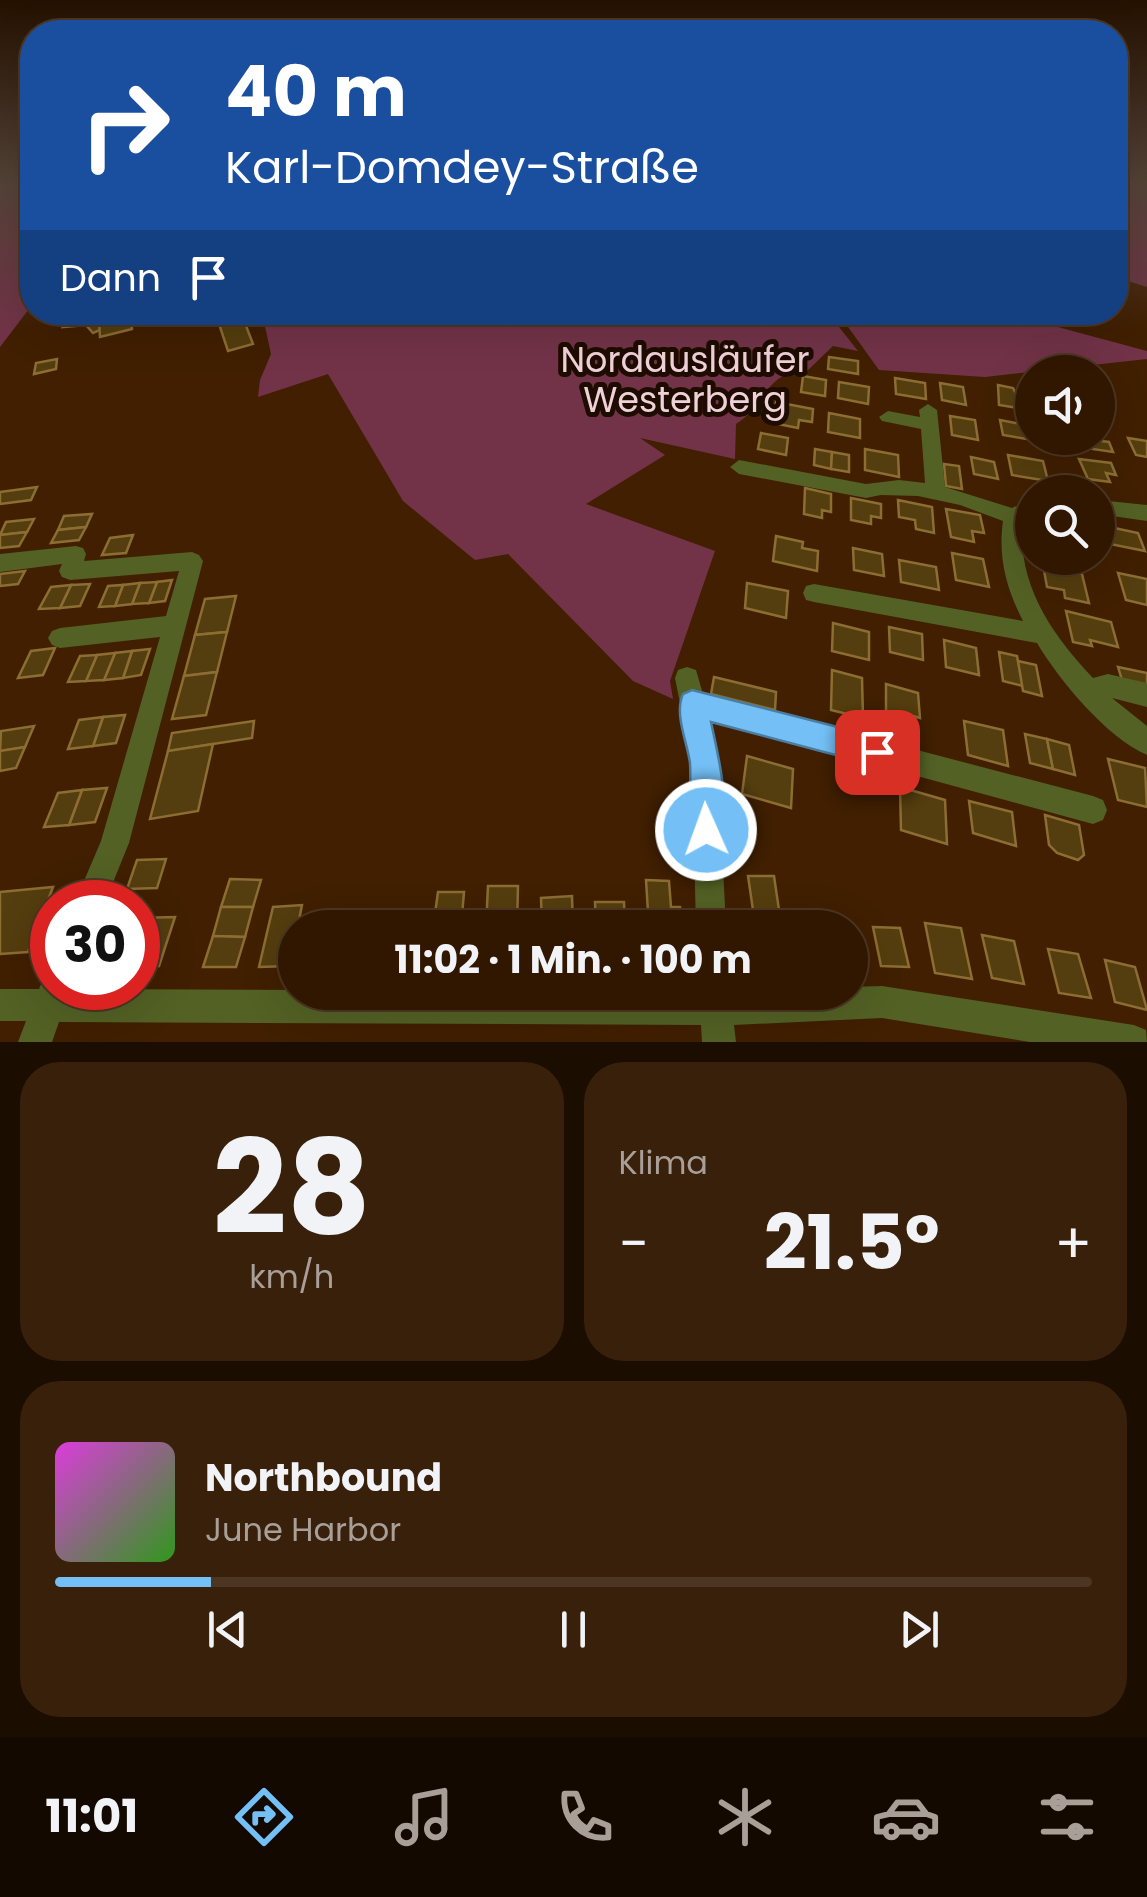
<!DOCTYPE html>
<html lang="de">
<head>
<meta charset="utf-8">
<style>
  body { margin:0; font-family:Poppins,sans-serif; background:#39200a; color:#f1f3f6; height:100vh; display:flex; flex-direction:column; font-size:38px; white-space:nowrap }
  * { box-sizing:border-box; margin:0 }
  p { font-size:32px; color:#a89f99 }
  .icon { flex:none; width:55px; height:55px; fill:none; stroke:currentColor; stroke-width:2; stroke-linecap:round; stroke-linejoin:round }
  .map { position:relative; height:1042px; overflow:hidden }
  .sheet { display:flex; flex-direction:column; gap:20px; padding:20px; background:#1b0d00; flex:1 }
  .sheet>* { flex:none }
  .hud { position:absolute; left:20px; top:20px; width:1108px; height:305px; border-radius:40px; box-shadow:0 10px 40px #0002,0 0 0 2px #4c3622; background:#1a4fa0; color:#fff; overflow:hidden }
  .fabs { position:absolute; left:1015px; top:355px; display:grid; gap:20px }
  .fabs a { display:grid; place-items:center; width:100px; height:100px; border-radius:50%; background:#311700; box-shadow:0 10px 40px #0002,0 0 0 2px #4c3622; font-size:50px }
  .speed { position:absolute; left:30px; top:880px; display:flex; gap:20px; font-size:50px; font-weight:700; text-align:center }
  .speed>* { display:grid; place-content:center; width:130px; height:130px; border-radius:50%; background:#311700; box-shadow:0 10px 40px #0002,0 0 0 2px #4c3622; line-height:1 }
  .speed .limit { border:15px solid #d22; background:#fff; color:#111 }
  .pin { position:absolute; display:grid; place-items:center; width:85px; height:85px; color:#fff; margin:-42px; border-radius:20px; box-shadow:0 5px 15px #0006 }
  .me { position:absolute; width:110px; margin:-55px; rotate:358deg; stroke-linejoin:round; filter:drop-shadow(0 0 8px #0008) }
  .turn { display:flex; align-items:center; gap:35px; height:210px; padding:0 40px; font-size:45px }
  .turn .icon { width:130px; height:130px; stroke-width:2.5 }
  .turn b { display:block; font-size:70px; line-height:85px }
  .then { display:flex; align-items:center; height:95px; padding:0 40px; background:#0003; gap:20px; font-size:38px }
  .big { font-size:75px; font-weight:700; line-height:1.1 }
  .sheet .card { flex:1; display:flex; flex-direction:column; justify-content:center; gap:15px; min-width:0; padding:0 35px; border-radius:40px; background:#39200a }
  .sheet .dial { align-items:center; gap:0 }
  .dial b { font-size:130px; line-height:1 }
  .song { display:flex; align-items:center; gap:30px }
  .cover { width:120px; height:120px; border-radius:15px; background:linear-gradient(135deg,hsl(300 70% 55%),hsl(110 70% 35%)) }
  .played { height:10px; border-radius:5px; background:linear-gradient(90deg,#74c0f6 15%,#4c3622 15%) }
  .keys { display:flex; justify-content:space-around; direction:ltr }
  .heat { display:flex; justify-content:space-between; align-items:center; font-size:55px; direction:ltr }
  .sheet .tiles { flex:1; display:grid; gap:20px; grid-template-columns:1fr 1fr }
  .card:last-child { grid-column:span 2 }
  .trip { position:absolute; left:278px; top:910px; width:590px; height:100px; border-radius:50px; background:#311700; box-shadow:0 10px 40px #0002,0 0 0 2px #4c3622; font-weight:700; line-height:100px; text-align:center }
  .dock { display:flex; height:160px; justify-content:space-around; align-items:center; background:#140900; color:#a89f99 }
  .dock .icon { width:70px; height:70px }
  .dock .selected { color:#74c0f6 }
  .dock b { font-size:45px; color:#f1f3f6 }
  .map>svg:first-child { display:block }
  .green { fill:#723348 }
  .building { fill:#543d0e; stroke:#8c6d32; stroke-width:2.5 }
  .lines { fill:none; stroke-linecap:round; stroke-linejoin:round }
  .minor { fill:#536124; fill-rule:evenodd }
  .route { fill:#74c0f6; stroke:#4b7da0; stroke-width:2.5 }
  .labels { text-anchor:middle; dominant-baseline:central; stroke-width:10; stroke-linejoin:round; paint-order:stroke }
  .park-label { font-size:35px; fill:#efd2d9; stroke:#1f0c00 }
</style>
</head>
<body>
<div class="map">
<svg width="1147" height="1042" viewBox="0 0 1147 1042">
  <rect width="100%" height="100%" fill="#411f00"/>
  <g class="green">
    <polygon points="0,184 32,184 32,305 0,347"/>
    <polygon points="1115,184 1147,184 1147,287 1115,277"/>
    <path d="M262,313H828L858,351L833,346L805,373C768,367 764,408 736,424L735,459L640,438L665,455L586,504L715,551L670,681L673,699L633,681L508,554L475,560L403,501L328,374L258,397L260,380L271,354Z"/>
    <polygon points="981,313 991,316 1006,313 1147,351 1147,359 985,377 879,370 838,313"/>
  </g>
  <g class="building">
    <polygon points="71,312 93,312 86,325 63,327"/>
    <polygon points="93,312 118,312 99,319 100,330 93,333 86,325"/>
    <polygon points="117,316 117,323 131,320 132,329 100,337 99,319"/>
    <polygon points="243,318 253,344 228,351 219,324"/>
    <polygon points="829,357 858,361 858,374 828,369"/>
    <polygon points="57,359 56,369 34,374 36,363"/>
    <polygon points="803,376 826,380 825,396 801,392"/>
    <polygon points="895,378 925,383 926,399 896,394"/>
    <polygon points="839,382 869,387 868,404 838,398"/>
    <polygon points="940,383 963,387 966,405 942,400"/>
    <polygon points="998,385 1013,388 1024,409 999,405"/>
    <polygon points="776,402 813,409 812,422 799,420 798,428 773,423"/>
    <polygon points="829,413 860,419 860,438 828,432"/>
    <polygon points="950,416 975,420 978,440 952,435"/>
    <polygon points="1000,420 1030,426 1033,440 1003,435"/>
    <polygon points="761,433 788,438 786,455 758,449"/>
    <polygon points="1076,438 1109,442 1113,452 1079,447"/>
    <polygon points="1128,438 1147,441 1147,457 1136,455"/>
    <polygon points="815,449 832,452 831,469 814,465"/>
    <polygon points="865,449 898,455 899,477 865,470"/>
    <polygon points="832,452 849,455 849,472 831,469"/>
    <polygon points="1008,455 1043,461 1048,481 1012,475"/>
    <polygon points="971,457 994,462 998,479 974,474"/>
    <polygon points="1079,459 1111,463 1116,475 1106,473 1110,482 1088,479"/>
    <polygon points="944,464 959,466 962,489 946,486"/>
    <polygon points="37,487 31,500 0,504 0,492"/>
    <polygon points="805,488 831,494 831,512 822,510 822,518 804,514"/>
    <polygon points="851,498 881,504 881,518 871,516 871,524 851,520"/>
    <polygon points="898,500 932,507 934,533 916,529 915,520 899,517"/>
    <polygon points="946,509 980,515 984,533 972,531 974,542 951,537"/>
    <polygon points="92,514 86,527 58,530 64,516"/>
    <polygon points="34,519 27,532 0,535 6,522"/>
    <polygon points="1105,526 1138,533 1145,551 1110,544"/>
    <polygon points="86,527 79,540 51,543 58,530"/>
    <polygon points="27,532 19,546 0,548 0,535"/>
    <polygon points="133,535 126,553 102,555 110,538"/>
    <polygon points="776,536 803,542 802,548 818,551 817,571 773,561"/>
    <polygon points="853,548 882,554 884,576 854,570"/>
    <polygon points="952,553 983,559 989,587 956,580"/>
    <polygon points="899,560 936,567 939,590 901,582"/>
    <polygon points="1043,565 1082,574 1089,603 1065,598 1064,590 1047,587"/>
    <polygon points="25,571 18,584 0,586 0,574"/>
    <polygon points="1118,573 1147,579 1147,605 1126,600"/>
    <polygon points="172,580 165,601 149,603 157,582"/>
    <polygon points="157,582 149,603 132,604 140,583"/>
    <polygon points="140,583 132,604 115,606 123,585"/>
    <polygon points="747,583 788,591 786,618 745,608"/>
    <polygon points="90,584 80,606 60,608 71,585"/>
    <polygon points="71,585 60,608 39,609 51,587"/>
    <polygon points="123,585 115,606 99,607 108,586"/>
    <polygon points="236,596 227,632 195,635 205,599"/>
    <polygon points="1066,611 1111,622 1118,647 1090,640 1092,646 1073,642"/>
    <polygon points="833,623 869,632 869,660 832,651"/>
    <polygon points="889,627 922,634 923,660 890,652"/>
    <polygon points="227,632 217,672 184,676 195,635"/>
    <polygon points="944,640 976,648 979,675 946,667"/>
    <polygon points="55,648 43,675 18,678 31,651"/>
    <polygon points="150,649 141,675 123,678 132,651"/>
    <polygon points="132,651 123,678 104,680 115,653"/>
    <polygon points="999,652 1017,656 1023,686 1003,681"/>
    <polygon points="115,653 104,680 86,681 97,655"/>
    <polygon points="97,655 86,681 68,682 80,656"/>
    <polygon points="1018,661 1036,665 1042,696 1023,691"/>
    <polygon points="1118,667 1147,673 1147,686 1122,680"/>
    <polygon points="832,670 862,678 863,718 831,710"/>
    <polygon points="217,672 206,715 172,719 184,676"/>
    <polygon points="714,677 776,692 775,710 711,694"/>
    <polygon points="886,684 918,693 920,718 902,713 902,724 886,720"/>
    <polygon points="125,715 116,743 93,746 103,717"/>
    <polygon points="103,717 93,746 68,749 79,720"/>
    <polygon points="254,721 252,738 168,751 172,733"/>
    <polygon points="964,721 1003,730 1008,766 968,755"/>
    <polygon points="34,726 25,747 0,751 1,731"/>
    <polygon points="1025,734 1047,739 1053,769 1030,763"/>
    <polygon points="1047,739 1069,745 1075,775 1053,769"/>
    <polygon points="213,744 198,811 150,819 168,751"/>
    <polygon points="25,747 16,768 0,771 0,751"/>
    <polygon points="747,756 793,769 791,808 742,794"/>
    <polygon points="1108,759 1145,768 1147,807 1118,800"/>
    <polygon points="900,787 945,800 947,844 901,830"/>
    <polygon points="107,788 95,822 69,825 82,790"/>
    <polygon points="82,790 69,825 44,827 58,793"/>
    <polygon points="969,801 1012,812 1016,846 973,833"/>
    <polygon points="1045,815 1079,825 1084,855 1078,860 1057,853 1049,845"/>
    <polygon points="166,859 157,888 127,889 137,860"/>
    <polygon points="748,876 774,876 779,910 753,910"/>
    <polygon points="230,879 261,880 253,907 221,907"/>
    <polygon points="646,880 669,881 671,907 680,907 682,928 649,928"/>
    <polygon points="488,886 518,886 517,928 486,928"/>
    <polygon points="53,887 28,952 0,954 0,892"/>
    <polygon points="438,892 464,892 461,928 433,928"/>
    <polygon points="572,896 573,928 542,928 541,898"/>
    <polygon points="595,902 624,902 625,928 596,928"/>
    <polygon points="302,905 290,966 259,967 273,907"/>
    <polygon points="221,907 253,907 245,937 213,936"/>
    <polygon points="753,910 779,910 782,928 755,928"/>
    <polygon points="352,911 349,928 321,928 324,912"/>
    <polygon points="378,913 408,913 406,928 375,928"/>
    <polygon points="175,917 159,966 138,967 138,918"/>
    <polygon points="925,923 961,928 972,979 935,973"/>
    <polygon points="873,927 900,928 909,967 881,966"/>
    <polygon points="982,935 1014,941 1024,984 992,978"/>
    <polygon points="213,936 245,937 236,967 203,967"/>
    <polygon points="1048,949 1078,954 1091,998 1059,993"/>
    <polygon points="1105,960 1135,967 1147,1010 1115,1002"/>
  </g>
  <g class="lines">
    <g class="minor">
      <path d="M928,404L937,410L945,487L1012,508L1032,499V515L1023,521C1016,583 1052,635 1093,678L1108,674L1147,683V707L1112,698L1147,726V755C1107,738 1059,680 1037,643L814,602L806,600L803,593L806,586L814,584L1023,621C1006,588 998,557 1003,521L960,505L918,496L881,495L866,498L739,474L730,467L739,460L866,484L899,480L925,483L921,429L882,421L879,417L888,411L920,417L919,410Z"/>
      <polygon points="1098,500 1147,505 1147,521 1098,514"/>
      <polygon points="76,546 83,548 86,554 84,561 192,552 199,555 203,561 129,843 105,902 75,902 101,841 160,637 60,648 52,645 48,638 52,631 60,628 166,616 179,571 70,580 62,577 59,571 62,564 0,572 0,554"/>
      <polygon points="687,667 696,670 703,694 1093,796 1103,800 1107,810 1103,820 1093,824 708,719 718,763 726,928 696,928 692,763 675,678 678,670"/>
      <polygon points="52,973 52,988 71,989 850,992 850,987 882,986 1134,1025 1146,1030 1147,1042 1030,1042 882,1018 734,1025 736,1042 702,1042 701,1025 59,1022 52,1042 18,1042 26,1021 0,1021 0,989 39,989 44,977"/>
    </g>
  </g>
  <linearGradient id="sky" x2="0" y2="1"><stop stop-color="#241100"/><stop offset="0.56" stop-color="#544237"/><stop offset="1" stop-color="#544237" stop-opacity="0"/></linearGradient>
  <rect width="1147" height="330" fill="url(#sky)"/>
  <path class="route" d="M692,690L877,737L887,741L892,752L887,762L877,766L711,722C718,756 732,807 718,841L706,846L695,841C685,817 692,789 690,763C687,741 674,714 683,694Z"/>
  <g class="labels">
    <g class="park-label">
      <text x="685" y="359">Nordausläufer<tspan x="685" dy="40">Westerberg</tspan></text>
    </g>
  </g>
</svg>
<div class="fabs">
<a><svg class="icon" aria-label="sound" viewBox="0 0 24 24"><path d="M4 9h4l5-4v14l-5-4H4zM17 9q2 3 0 6"/></svg></a>
<a><svg class="icon" aria-label="search" viewBox="0 0 24 24"><circle cx="10" cy="10" r="6"/><path d="M15 15l6 6"/></svg></a>
</div>
<div class="speed"><div class="limit">30</div></div>
<div class="pin" style="left:877px;top:752px;background:#d93025"><svg class="icon" aria-label="arrive" viewBox="0 0 24 24"><path d="M6 21V4h12l-3 4 3 4H6"/></svg></div>
<svg class="me" style="left:706px;top:830px" viewBox="-20 -20 40 40"><circle r="17" fill="#74c0f6" stroke="#fff" stroke-width="3"/><path d="M0-11L8 9 0 5-8 9z" fill="#fff"/></svg>
<div class="trip">11:02 · 1 Min. · 100 m</div>
<div class="hud">
<div class="turn"><svg class="icon" aria-label="right" viewBox="0 0 24 24"><path d="M7 20v-9h11M14 6l5 5-5 5"/></svg><div><b>40 m</b>Karl-Domdey-Straße</div></div>
<div class="then">Dann<svg class="icon" aria-label="arrive" viewBox="0 0 24 24"><path d="M6 21V4h12l-3 4 3 4H6"/></svg></div>
</div>
</div>
<section class="sheet">
<div class="tiles">
<div class="card dial"><b>28</b><p>km/h</p></div>
<div class="card"><p>Klima</p>
<div class="heat"><a>−</a><b class="big">21.5°</b><a>+</a></div>
</div>
<div class="card">
<div class="song"><i class="cover"></i><div><b>Northbound</b><p>June Harbor</p></div></div>
<div class="played"></div>
<div class="keys"><svg class="icon" aria-label="previous" viewBox="0 0 24 24"><path d="M18 5L8 12l10 7zM5 5v14"/></svg><svg class="icon" aria-label="pause" viewBox="0 0 24 24"><path d="M8 5v14M16 5v14"/></svg><svg class="icon" aria-label="next" viewBox="0 0 24 24"><path d="M6 5l10 7-10 7zM19 5v14"/></svg></div>
</div>
</div>
</section>
<nav class="dock">
<b>11:01</b>
<svg class="icon selected" aria-label="directions" viewBox="0 0 24 24"><path d="M12 3l9 9-9 9-9-9zM9 14v-3h6M13 9l2 2-2 2"/></svg>
<svg class="icon" aria-label="music" viewBox="0 0 24 24"><path d="M9 18V5l10-2v13"/><circle cx="6" cy="18" r="3"/><circle cx="16" cy="16" r="3"/></svg>
<svg class="icon" aria-label="phone" viewBox="0 0 24 24"><path d="M5 4h4l2 5-3 2q2 4 5 5l2-3 5 2v4C11 20 4 13 5 4z"/></svg>
<svg class="icon" aria-label="climate" viewBox="0 0 24 24"><path d="M12 3v18M4 7l16 10M4 17L20 7"/></svg>
<svg class="icon" aria-label="car" viewBox="0 0 24 24"><path d="M5 17H2v-5l4-1 3-4h7l3 4 3 1v5h-3M9 17h6M6 11h13"/><circle cx="7" cy="17" r="2"/><circle cx="17" cy="17" r="2"/></svg>
<svg class="icon" aria-label="filters" viewBox="0 0 24 24"><path d="M4 7h16M4 17h16"/><circle cx="9" cy="7" r="2"/><circle cx="15" cy="17" r="2"/></svg>
</nav>
</body>
</html>
